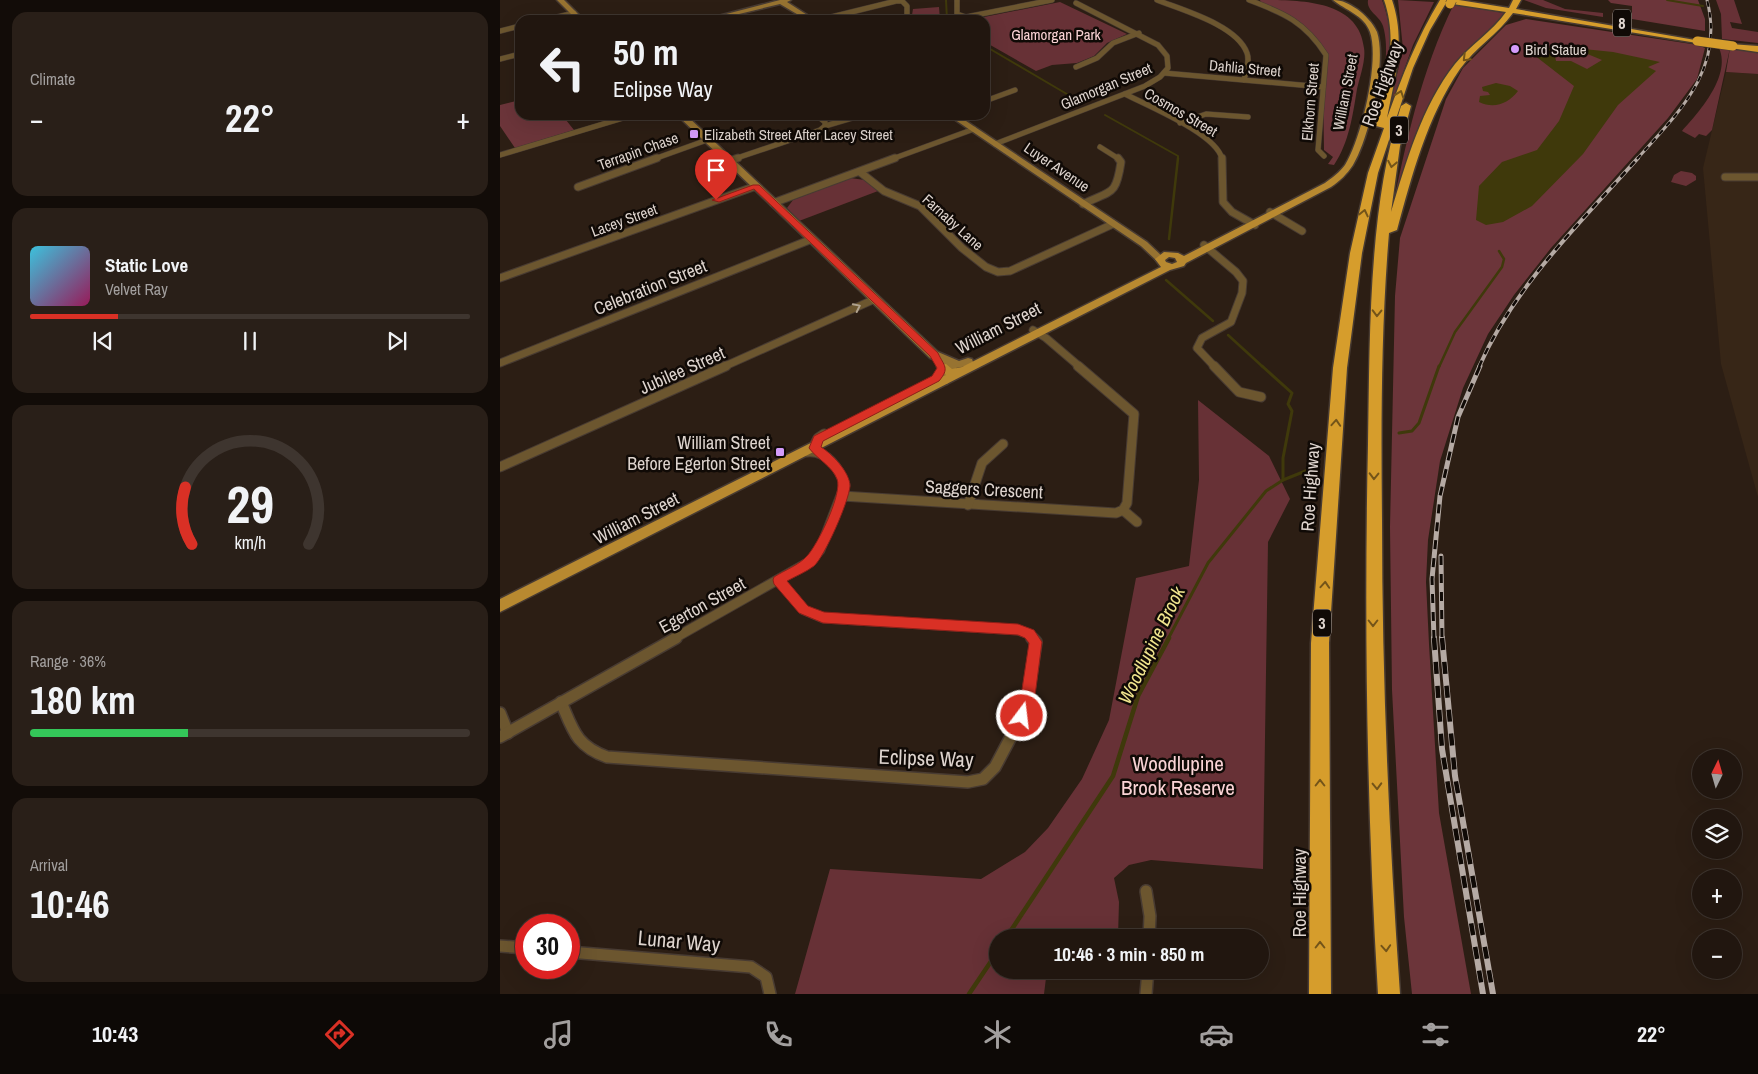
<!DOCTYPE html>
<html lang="en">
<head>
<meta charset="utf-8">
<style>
  body { margin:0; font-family:"Archivo Narrow",sans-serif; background:#291f18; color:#f1f3f6; height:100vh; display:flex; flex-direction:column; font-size:19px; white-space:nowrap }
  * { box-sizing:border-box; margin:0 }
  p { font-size:16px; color:#a29f9e }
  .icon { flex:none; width:28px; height:28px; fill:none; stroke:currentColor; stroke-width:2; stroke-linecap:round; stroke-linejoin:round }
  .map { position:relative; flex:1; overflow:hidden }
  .panel { display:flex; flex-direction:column; gap:12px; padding:12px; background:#120c08; width:500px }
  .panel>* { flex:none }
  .guide { position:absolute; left:15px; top:15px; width:475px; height:105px; border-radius:15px; box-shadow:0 5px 20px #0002,0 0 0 1px #3e352f; background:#21160f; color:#f1f3f6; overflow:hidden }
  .needle { width:32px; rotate:5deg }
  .tools { position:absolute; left:1192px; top:749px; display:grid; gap:10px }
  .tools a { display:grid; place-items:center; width:50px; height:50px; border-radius:50%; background:#21160f; box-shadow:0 5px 20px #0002,0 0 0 1px #3e352f; font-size:25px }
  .speed { position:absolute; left:15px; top:914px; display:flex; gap:10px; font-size:25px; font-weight:700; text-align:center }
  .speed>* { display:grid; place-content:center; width:65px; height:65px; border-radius:50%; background:#21160f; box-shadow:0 5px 20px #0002,0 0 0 1px #3e352f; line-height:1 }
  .speed .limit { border:8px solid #d22; background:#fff; color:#111 }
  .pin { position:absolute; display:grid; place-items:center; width:42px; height:42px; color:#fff; margin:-51px -21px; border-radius:50% 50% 50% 0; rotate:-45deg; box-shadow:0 0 5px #0007 }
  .pin .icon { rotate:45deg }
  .me { position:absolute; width:55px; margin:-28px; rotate:15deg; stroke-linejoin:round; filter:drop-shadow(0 0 4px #0008) }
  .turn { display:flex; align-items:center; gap:18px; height:105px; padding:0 15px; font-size:22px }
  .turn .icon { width:65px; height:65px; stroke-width:2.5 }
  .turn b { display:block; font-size:35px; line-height:42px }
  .big { font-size:38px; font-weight:700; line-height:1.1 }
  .panel .card { flex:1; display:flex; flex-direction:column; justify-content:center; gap:8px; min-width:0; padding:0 18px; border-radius:15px; background:#291f18 }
  .panel .dial { align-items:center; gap:0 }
  .dial svg { height:130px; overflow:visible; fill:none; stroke:#3e352f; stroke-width:7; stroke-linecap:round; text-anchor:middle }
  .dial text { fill:#f1f3f6; stroke:none }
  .song { display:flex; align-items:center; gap:15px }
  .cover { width:60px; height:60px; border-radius:8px; background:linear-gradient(135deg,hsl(190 70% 55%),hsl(330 70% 35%)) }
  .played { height:5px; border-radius:2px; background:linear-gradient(90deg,#d93025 20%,#3e352f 20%) }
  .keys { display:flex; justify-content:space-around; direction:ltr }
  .heat { display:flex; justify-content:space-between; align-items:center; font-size:28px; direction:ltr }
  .charge { height:8px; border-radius:4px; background:linear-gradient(90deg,#34c759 36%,#3e352f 0) }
  .trip { position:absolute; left:489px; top:929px; width:280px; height:50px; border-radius:25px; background:#21160f; box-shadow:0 5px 20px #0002,0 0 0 1px #3e352f; font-weight:700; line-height:50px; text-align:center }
  .tabs { display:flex; height:80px; justify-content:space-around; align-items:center; background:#0d0906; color:#a29f9e }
  .tabs .icon { width:35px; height:35px }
  .tabs .active { color:#d93025 }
  .tabs b { font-size:22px; color:#f1f3f6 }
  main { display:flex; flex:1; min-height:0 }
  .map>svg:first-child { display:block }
  .built { fill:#372617 }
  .green { fill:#673136 }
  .forest { fill:#6c353a }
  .water { fill:#3f390b; fill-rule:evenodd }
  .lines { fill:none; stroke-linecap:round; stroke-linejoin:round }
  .stream-far3 { stroke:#3f390b; stroke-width:2 }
  .stream-far2 { stroke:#3f390b; stroke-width:2.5 }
  .stream-far1 { stroke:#3f390b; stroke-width:3 }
  .stream { stroke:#3f390b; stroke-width:4.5 }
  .street-far3-casing { stroke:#483b32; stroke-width:6 }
  .street-far2-casing { stroke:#483b32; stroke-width:9 }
  .street-far1-casing { stroke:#483b32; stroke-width:11 }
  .street-casing { stroke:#483b32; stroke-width:14 }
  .secondary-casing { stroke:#483b32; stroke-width:3 }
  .primary-casing { stroke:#483b32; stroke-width:3 }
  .highway-casing { stroke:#483b32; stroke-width:3 }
  .street-far3 { stroke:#6c562f; stroke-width:5 }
  .street-far2 { stroke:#6c562f; stroke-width:7 }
  .street-far1 { stroke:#6c562f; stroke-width:9 }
  .street { stroke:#6c562f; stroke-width:11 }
  .secondary { fill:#977331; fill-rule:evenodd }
  .primary { fill:#b88930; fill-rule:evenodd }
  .highway { fill:#d69d2c; fill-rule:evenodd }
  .rail-far3-casing { stroke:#b5aaa4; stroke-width:3 }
  .rail-far2-casing { stroke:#b5aaa4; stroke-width:4 }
  .rail-far1-casing { stroke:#b5aaa4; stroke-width:5 }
  .rail-casing { stroke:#b5aaa4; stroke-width:6 }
  .rail-far3 { stroke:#100a06; stroke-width:2; stroke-dasharray:5.5; stroke-linecap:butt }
  .rail-far2 { stroke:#100a06; stroke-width:2.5; stroke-dasharray:7; stroke-linecap:butt }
  .rail-far1 { stroke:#100a06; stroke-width:3; stroke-dasharray:9; stroke-linecap:butt }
  .rail { stroke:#100a06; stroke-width:4.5; stroke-dasharray:12; stroke-linecap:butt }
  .highway-bridge-casing { stroke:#483b32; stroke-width:10; stroke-linecap:butt }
  .highway-bridge { stroke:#d69d2c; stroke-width:9 }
  .oneway { stroke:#735419 }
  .oneway2 { stroke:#b0a28e }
  .route { fill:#d93025; stroke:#8d1f18 }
  .poi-dot { fill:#d49cfb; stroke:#100a06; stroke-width:2 }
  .labels { text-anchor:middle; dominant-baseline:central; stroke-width:5; stroke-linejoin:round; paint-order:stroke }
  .far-park-label { font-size:15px; fill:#fad3d5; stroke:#100a06 }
  .far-poi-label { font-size:15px; fill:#ded4ce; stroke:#100a06; text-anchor:start }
  .far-street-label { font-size:15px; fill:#ded4ce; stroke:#100a06 }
  .shield { fill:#100a06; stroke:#a09792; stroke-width:1 }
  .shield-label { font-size:16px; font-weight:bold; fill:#ded4ce }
  .street-label { font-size:18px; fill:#ded4ce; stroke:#100a06 }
  .poi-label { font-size:18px; fill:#ded4ce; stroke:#100a06; text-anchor:end }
  .water-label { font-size:19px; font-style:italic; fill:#f1e58e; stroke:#100a06 }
  .near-street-label { font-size:21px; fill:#ded4ce; stroke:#100a06 }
  .near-park-label { font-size:21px; fill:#fad3d5; stroke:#100a06 }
</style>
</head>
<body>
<main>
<section class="panel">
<div class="card"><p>Climate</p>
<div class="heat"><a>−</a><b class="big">22°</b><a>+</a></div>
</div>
<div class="card">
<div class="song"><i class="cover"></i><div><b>Static Love</b><p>Velvet Ray</p></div></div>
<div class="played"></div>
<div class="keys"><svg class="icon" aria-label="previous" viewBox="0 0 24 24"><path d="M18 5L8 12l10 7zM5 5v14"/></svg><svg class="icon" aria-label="pause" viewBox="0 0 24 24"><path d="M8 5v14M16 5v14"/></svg><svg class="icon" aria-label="next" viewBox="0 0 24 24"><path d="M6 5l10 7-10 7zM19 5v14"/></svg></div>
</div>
<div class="card dial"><svg viewBox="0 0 100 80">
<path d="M14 69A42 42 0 1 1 86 69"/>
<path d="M14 69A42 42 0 0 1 10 34" stroke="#d93025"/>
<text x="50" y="56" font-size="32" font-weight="700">29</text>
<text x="50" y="72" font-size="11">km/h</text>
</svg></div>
<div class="card"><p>Range · 36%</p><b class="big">180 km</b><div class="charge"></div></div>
<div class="card"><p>Arrival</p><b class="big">10:46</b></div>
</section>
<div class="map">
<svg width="1258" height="994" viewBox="0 0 1258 994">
  <rect width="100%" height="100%" fill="#2c1e14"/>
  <polygon class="built" points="1226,72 1258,74 1258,497 1221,364 1203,168"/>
  <g class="green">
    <path d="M868,0H882C896,37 890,63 882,101C883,76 890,50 883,26C880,16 866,11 868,0Z"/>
    <polygon points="898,0 934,2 913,45 887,117 903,49"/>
    <polygon points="1024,0 1043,0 1065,9 1103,13 1103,17 1046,8"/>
    <polygon points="1216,0 1234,0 1242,24 1230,22 1232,28 1258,32 1258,43 1222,39 1221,14"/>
    <polygon points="560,2 627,34 607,43 594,56 577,63 552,65 536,71 485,42 485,20 469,20"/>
    <path d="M954,4L1004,13L999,23L956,63L945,78L935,98L891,215C906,142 921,71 954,4Z"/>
    <polygon points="439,7 440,20 417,20 412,15 413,9"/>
    <path d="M1218,46L1230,48L1212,130L1206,136L1199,134L1195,138L1182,131C1200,111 1233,74 1218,46Z"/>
    <polygon points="1181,171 1192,173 1196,176 1196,180 1186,186 1171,182 1174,175"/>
    <polygon points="350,178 365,180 378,191 299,221 287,208 293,200"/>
    <polygon points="698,400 769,456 790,499 768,542 763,869 651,860 629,865 614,878 619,902 618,937 498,938 498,970 547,970 544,994 295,994 330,869 481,879 525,852 548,828 582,779 609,720 636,578 689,566 699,480"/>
  </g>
  <g class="forest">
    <path d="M760,0C801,0 859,0 864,48C866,60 860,76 857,89C853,114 849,143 834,165L828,164L833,157L824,150L823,87L827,60L811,32L762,5Z"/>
    <polygon points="1108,0 1198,0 1205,19 1205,31 1132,19 1132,6 1111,3"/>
    <polygon points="1026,19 1198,45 1205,48 1197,79 1168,118 1051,248 1014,295 988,334 963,388 940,461 928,540 926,582 929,644 939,813 971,994 912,994 904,917 892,690 890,527 895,296 900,238 946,99 963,68 1006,25"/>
    <polygon points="1230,48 1258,51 1258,74 1226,72"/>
    <polygon points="20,100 20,115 62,115 74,130 15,148 0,126 0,105"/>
  </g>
  <g class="water">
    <path d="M1054,46L1113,52L1160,62L1148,67L1156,71L1118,105L1083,154L1032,206L1003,222L986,225L976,220L979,186L1002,162L1037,150L1059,121L1074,86L1034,55ZM1067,50L1085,53L1102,60L1087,69L1071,61H1056L1055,56L1057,53Z"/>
    <path d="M996,83L1010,86L1018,91C1008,104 994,109 979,102L980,96L990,95L988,92L983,91L982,87Z"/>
  </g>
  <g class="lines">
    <g class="stream-far3">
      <polyline points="446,0 447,20"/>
      <polyline points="1167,0 1203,6"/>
      <polyline points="485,46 577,100"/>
      <polyline points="605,115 678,156 678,159"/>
    </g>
    <g class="stream-far2">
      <polyline points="669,239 678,158"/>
      <polyline points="666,280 713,321"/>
      <polyline points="728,335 763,367"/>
      <polyline points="939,367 955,332 1002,267 1004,259 999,251"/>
    </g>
    <g class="stream-far1">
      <polyline points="762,366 792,393 788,404 792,411 783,458 783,480"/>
      <polyline points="899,433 912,431 919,423 939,366"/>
      <polyline points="668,639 708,563 766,491 783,480 808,470"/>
    </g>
    <g class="stream">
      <polyline points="506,938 613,776 638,696 669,638"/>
      <polyline points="469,994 498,951"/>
    </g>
    <defs>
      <g id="street-far3">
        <polyline points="457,0 457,14 466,17 552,0"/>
        <path d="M657,0C682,10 737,25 747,53C750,61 746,72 744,80"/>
        <path d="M749,0C784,13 805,22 826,55L818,150L824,156"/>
        <polyline points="45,20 74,13"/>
        <polyline points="319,20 396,1 402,1 407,6 407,18"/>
        <polyline points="0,31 20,26"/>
        <polyline points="0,59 20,54"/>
        <polyline points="576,67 597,58 613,43 639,33"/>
        <polyline points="664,73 823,87"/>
        <path d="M625,94C648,106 717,134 722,159"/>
        <polyline points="485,101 515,90"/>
        <polyline points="680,123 706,114 748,117"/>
        <polyline points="325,126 362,115"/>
        <polyline points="495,144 645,86 660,77 668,68 667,56 658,45 576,3"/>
        <polyline points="600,147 619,159"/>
        <polyline points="0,155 133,115"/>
        <polyline points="154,159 207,140"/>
        <polyline points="234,159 320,130 325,126 325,122 316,115"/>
        <polyline points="392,159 474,129"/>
      </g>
      <g id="street-far2">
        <polyline points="722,158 723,202 732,212 755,225"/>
        <polyline points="229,161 238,158"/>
        <polyline points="360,172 384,191 420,206 462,248 486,267 498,272 510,271 613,224"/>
        <polyline points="1225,177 1258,177"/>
        <polyline points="78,187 157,158"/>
        <polyline points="273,203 395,158"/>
        <path d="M583,204C612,190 616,196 621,162L618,158"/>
        <polyline points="770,212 802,231"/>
        <polyline points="704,245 736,272 743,281 742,293 731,322 702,338 697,348 715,367"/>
        <polyline points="0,278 256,186"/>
        <polyline points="533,330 546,338 580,367"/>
        <polyline points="0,363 312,239"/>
        <polyline points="223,367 375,299"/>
      </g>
      <g id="street-far1">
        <polyline points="714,366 739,392 761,397"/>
        <polyline points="317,450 314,446 318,438 324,434"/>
        <polyline points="0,467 226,366"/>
        <polyline points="342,496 616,513 623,510 627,503 634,414 578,366"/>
        <polyline points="468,505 482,463 503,444"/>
        <polyline points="623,510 637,522"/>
        <polyline points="279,580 304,610 323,618 518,630 529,634 533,639"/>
        <path d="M173,639L309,562L320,550L345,485C339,468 327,450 307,452"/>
      </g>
      <g id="street">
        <path d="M61,702C73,730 76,746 107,757L468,782L483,779L495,767L522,716L528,695L536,642L532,638"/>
        <polyline points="0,713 8,733"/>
        <polyline points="0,737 176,638"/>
        <polyline points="646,891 650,916 649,938"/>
        <polyline points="0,946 26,948"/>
        <polyline points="69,952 251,967 266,977 270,994"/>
        <polyline points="646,994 648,970"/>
      </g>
      <g id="secondary">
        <polygon points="57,0 64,0 84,20 77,20"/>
        <polygon points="280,0 291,0 287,2 315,20 307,20 280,4 214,20 203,20"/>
        <polygon points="177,115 186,115 438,352 459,361 468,358 472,359 473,362 472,365 456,368 456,371 447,384 439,384 437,381 445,370 445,365 430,358"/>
        <polygon points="448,115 457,115 647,242 665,259 660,262 657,261 641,246"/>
      </g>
      <path id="primary" d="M833,0C843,0 849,4 857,9C865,15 873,23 877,32C887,62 869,139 853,165C847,174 840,181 831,187L686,263L684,266L670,270L0,612V599L446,375L437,367L438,364H446L452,369L462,367L661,267L655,259L664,252L678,253L684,256L825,183C832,178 840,172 845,165C861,140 880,61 870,32C864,15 845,10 833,0ZM669,257L675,258L677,262L672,264L666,262L665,260Z"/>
      <g id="highway">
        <path d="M884,0H892C906,41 895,76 887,118C902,76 917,38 940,0H959L1009,8L1013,0H1021L1016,9L1201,41L1197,43L1013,13C998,34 975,48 960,69C927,117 912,175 897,230L889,233C881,328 881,424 882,520C882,678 889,836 900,994H878C867,811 864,627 868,444C870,336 868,209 901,106L906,103L911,106L900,146L891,212C906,162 922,106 955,64C970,45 992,32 1006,12L946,3L930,30L913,68L878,173L862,253L847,368L829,643L831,994H809L811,643L833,368L850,253L868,173L884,128L876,126C885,83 899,43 884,0Z"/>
        <polygon points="1230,44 1258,46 1258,52 1230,48"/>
      </g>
    </defs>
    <use href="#street-far3" class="street-far3-casing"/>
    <use href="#street-far2" class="street-far2-casing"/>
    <use href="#street-far1" class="street-far1-casing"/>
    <use href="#street" class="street-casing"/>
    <use href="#secondary" class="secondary-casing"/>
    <use href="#primary" class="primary-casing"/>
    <use href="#highway" class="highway-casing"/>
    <use href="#street-far3" class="street-far3"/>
    <use href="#street-far2" class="street-far2"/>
    <use href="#street-far1" class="street-far1"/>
    <use href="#street" class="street"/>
    <use href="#secondary" class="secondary"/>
    <use href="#primary" class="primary"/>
    <use href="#highway" class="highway"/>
    <defs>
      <path id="rail-far3" d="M1137,159C1179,112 1225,69 1207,0"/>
      <path id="rail-far2" d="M979,367C1014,286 1080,223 1138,158"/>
      <g id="rail-far1">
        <polyline points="941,556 942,639"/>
        <polyline points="934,639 932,579 940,496 958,417 980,366"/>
      </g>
      <g id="rail">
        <polyline points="934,638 942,749 983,994"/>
        <polyline points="942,638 955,776 993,994"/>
      </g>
    </defs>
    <use href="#rail-far3" class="rail-far3-casing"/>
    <use href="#rail-far2" class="rail-far2-casing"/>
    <use href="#rail-far1" class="rail-far1-casing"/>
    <use href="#rail" class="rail-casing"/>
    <use href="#rail-far3" class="rail-far3"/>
    <use href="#rail-far2" class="rail-far2"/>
    <use href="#rail-far1" class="rail-far1"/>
    <use href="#rail" class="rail"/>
    <defs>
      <g id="highway-bridge">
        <polyline points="950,4 952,0"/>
        <polyline points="1197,41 1233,46"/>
      </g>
    </defs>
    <use href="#highway-bridge" class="highway-bridge-casing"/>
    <use href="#highway-bridge" class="highway-bridge"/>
  </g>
  <defs><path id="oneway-chevron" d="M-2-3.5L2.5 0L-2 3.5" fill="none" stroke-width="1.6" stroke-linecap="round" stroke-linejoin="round" transform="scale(1.25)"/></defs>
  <g class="oneway">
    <use href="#oneway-chevron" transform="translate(966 58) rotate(135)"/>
    <use href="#oneway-chevron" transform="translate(900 94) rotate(-71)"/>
    <use href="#oneway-chevron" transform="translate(892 164) rotate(101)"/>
    <use href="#oneway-chevron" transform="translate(864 213) rotate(-77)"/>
    <use href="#oneway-chevron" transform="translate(877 313) rotate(91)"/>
    <use href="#oneway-chevron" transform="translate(836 423) rotate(-86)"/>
    <use href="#oneway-chevron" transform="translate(874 476) rotate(91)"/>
    <use href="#oneway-chevron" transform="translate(825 585) rotate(-86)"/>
    <use href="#oneway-chevron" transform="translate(873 623) rotate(90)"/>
    <use href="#oneway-chevron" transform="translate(820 783) rotate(-90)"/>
    <use href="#oneway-chevron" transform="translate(877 786) rotate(88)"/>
    <use href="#oneway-chevron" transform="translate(820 945) rotate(-90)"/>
    <use href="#oneway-chevron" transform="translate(886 948) rotate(86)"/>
  </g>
  <use class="oneway2" href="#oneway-chevron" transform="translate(357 307) rotate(-26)"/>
  <path class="route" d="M253,185H259L438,353C444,366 450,368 439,381L323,441L321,447C331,453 350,472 350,486C349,501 325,556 314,566C306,572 296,576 287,581L308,606L324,612L518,624L534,630L542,642L535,696L527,721L522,723L517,721L515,716L521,696L529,643L525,638L518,635L323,623L299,613L274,584L273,580L274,577C285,570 299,565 307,556C317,546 343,493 337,479C332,466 317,459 309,448L314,436L432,376L437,368L430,356L254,189L219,202L212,200Z"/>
  <g class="poi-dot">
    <circle cx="1015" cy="49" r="5"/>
    <rect x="189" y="129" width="10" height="10" rx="2.5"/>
    <rect x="275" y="447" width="10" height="10" rx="2.5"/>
  </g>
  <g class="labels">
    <g class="far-park-label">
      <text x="556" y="34">Glamorgan Park</text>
    </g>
    <g class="far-poi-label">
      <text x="1025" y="49">Bird Statue</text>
      <text x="204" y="134">Elizabeth Street After Lacey Street</text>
    </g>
    <g class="far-street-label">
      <text transform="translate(745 68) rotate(5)">Dahlia Street</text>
      <text transform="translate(606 86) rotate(-23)">Glamorgan Street</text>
      <text transform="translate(845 92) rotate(-79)">William Street</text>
      <text transform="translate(810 102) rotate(-85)">Elkhorn Street</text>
      <text transform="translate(681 112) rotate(30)">Cosmos Street</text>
      <text transform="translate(138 151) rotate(-20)">Terrapin Chase</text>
      <text transform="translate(557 167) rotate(34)">Luyer Avenue</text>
      <text transform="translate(124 220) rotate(-20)">Lacey Street</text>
      <text transform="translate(453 222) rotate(42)">Farnaby Lane</text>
    </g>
    <g class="shield">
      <rect x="1113" y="9.5" width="18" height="27" rx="4"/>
      <rect x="890" y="116.5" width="18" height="27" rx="4"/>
      <rect x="813" y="609.5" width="18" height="27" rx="4"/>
    </g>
    <g class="shield-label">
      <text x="1122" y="23">8</text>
      <text x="899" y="130">3</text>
      <text x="822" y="623">3</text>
    </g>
    <g class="street-label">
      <text transform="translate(882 84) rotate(-70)">Roe Highway</text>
      <text transform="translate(150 287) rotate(-22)">Celebration Street</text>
      <text transform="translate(498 328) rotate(-27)">William Street</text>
      <text transform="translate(182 370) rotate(-24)">Jubilee Street</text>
      <text transform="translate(810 487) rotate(-86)">Roe Highway</text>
      <text transform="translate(484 489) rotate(3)">Saggers Crescent</text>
      <text transform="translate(136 518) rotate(-27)">William Street</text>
      <text transform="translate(202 605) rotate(-29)">Egerton Street</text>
      <text transform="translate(799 893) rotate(-90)">Roe Highway</text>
    </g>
    <g class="poi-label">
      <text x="270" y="442">William Street<tspan x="270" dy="21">Before Egerton Street</tspan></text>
    </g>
    <g class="water-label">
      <text transform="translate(651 645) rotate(-64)">Woodlupine Brook</text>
    </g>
    <g class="near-street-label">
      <text transform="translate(426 758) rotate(2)">Eclipse Way</text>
      <text transform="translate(179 941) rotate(5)">Lunar Way</text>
    </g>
    <g class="near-park-label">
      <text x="678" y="763">Woodlupine<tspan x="678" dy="24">Brook Reserve</tspan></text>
    </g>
  </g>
</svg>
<div class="tools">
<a><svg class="needle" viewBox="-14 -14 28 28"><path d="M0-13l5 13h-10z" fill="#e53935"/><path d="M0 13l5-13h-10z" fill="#a29f9e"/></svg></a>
<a><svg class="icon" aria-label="layers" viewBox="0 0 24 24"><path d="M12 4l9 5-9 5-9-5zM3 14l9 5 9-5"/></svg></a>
<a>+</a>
<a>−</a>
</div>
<div class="speed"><div class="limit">30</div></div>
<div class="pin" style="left:216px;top:200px;background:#d93025"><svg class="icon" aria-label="arrive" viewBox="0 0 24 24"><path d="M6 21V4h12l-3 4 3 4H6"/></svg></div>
<svg class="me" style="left:522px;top:716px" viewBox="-20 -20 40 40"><circle r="17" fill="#d93025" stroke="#fff" stroke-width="3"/><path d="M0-11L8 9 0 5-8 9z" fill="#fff"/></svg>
<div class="trip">10:46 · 3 min · 850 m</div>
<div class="guide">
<div class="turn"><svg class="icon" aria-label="left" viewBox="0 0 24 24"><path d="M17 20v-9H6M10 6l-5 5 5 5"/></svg><div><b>50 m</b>Eclipse Way</div></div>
</div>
</div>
</main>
<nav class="tabs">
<b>10:43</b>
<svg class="icon active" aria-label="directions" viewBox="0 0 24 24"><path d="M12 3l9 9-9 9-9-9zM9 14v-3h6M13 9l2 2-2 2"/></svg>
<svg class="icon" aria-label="music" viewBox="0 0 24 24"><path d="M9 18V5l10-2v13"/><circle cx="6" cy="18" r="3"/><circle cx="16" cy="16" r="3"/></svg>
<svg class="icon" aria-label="phone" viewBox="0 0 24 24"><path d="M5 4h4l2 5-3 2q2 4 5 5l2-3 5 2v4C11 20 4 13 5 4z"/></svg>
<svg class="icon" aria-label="climate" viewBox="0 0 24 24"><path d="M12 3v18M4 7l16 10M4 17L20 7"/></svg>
<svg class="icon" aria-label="car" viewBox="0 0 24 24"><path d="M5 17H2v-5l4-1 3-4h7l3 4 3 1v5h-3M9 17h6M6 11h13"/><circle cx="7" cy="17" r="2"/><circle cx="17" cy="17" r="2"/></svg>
<svg class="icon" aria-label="filters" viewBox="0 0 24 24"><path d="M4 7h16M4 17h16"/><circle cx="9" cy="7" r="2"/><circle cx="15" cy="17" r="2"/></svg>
<b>22°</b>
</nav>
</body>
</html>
